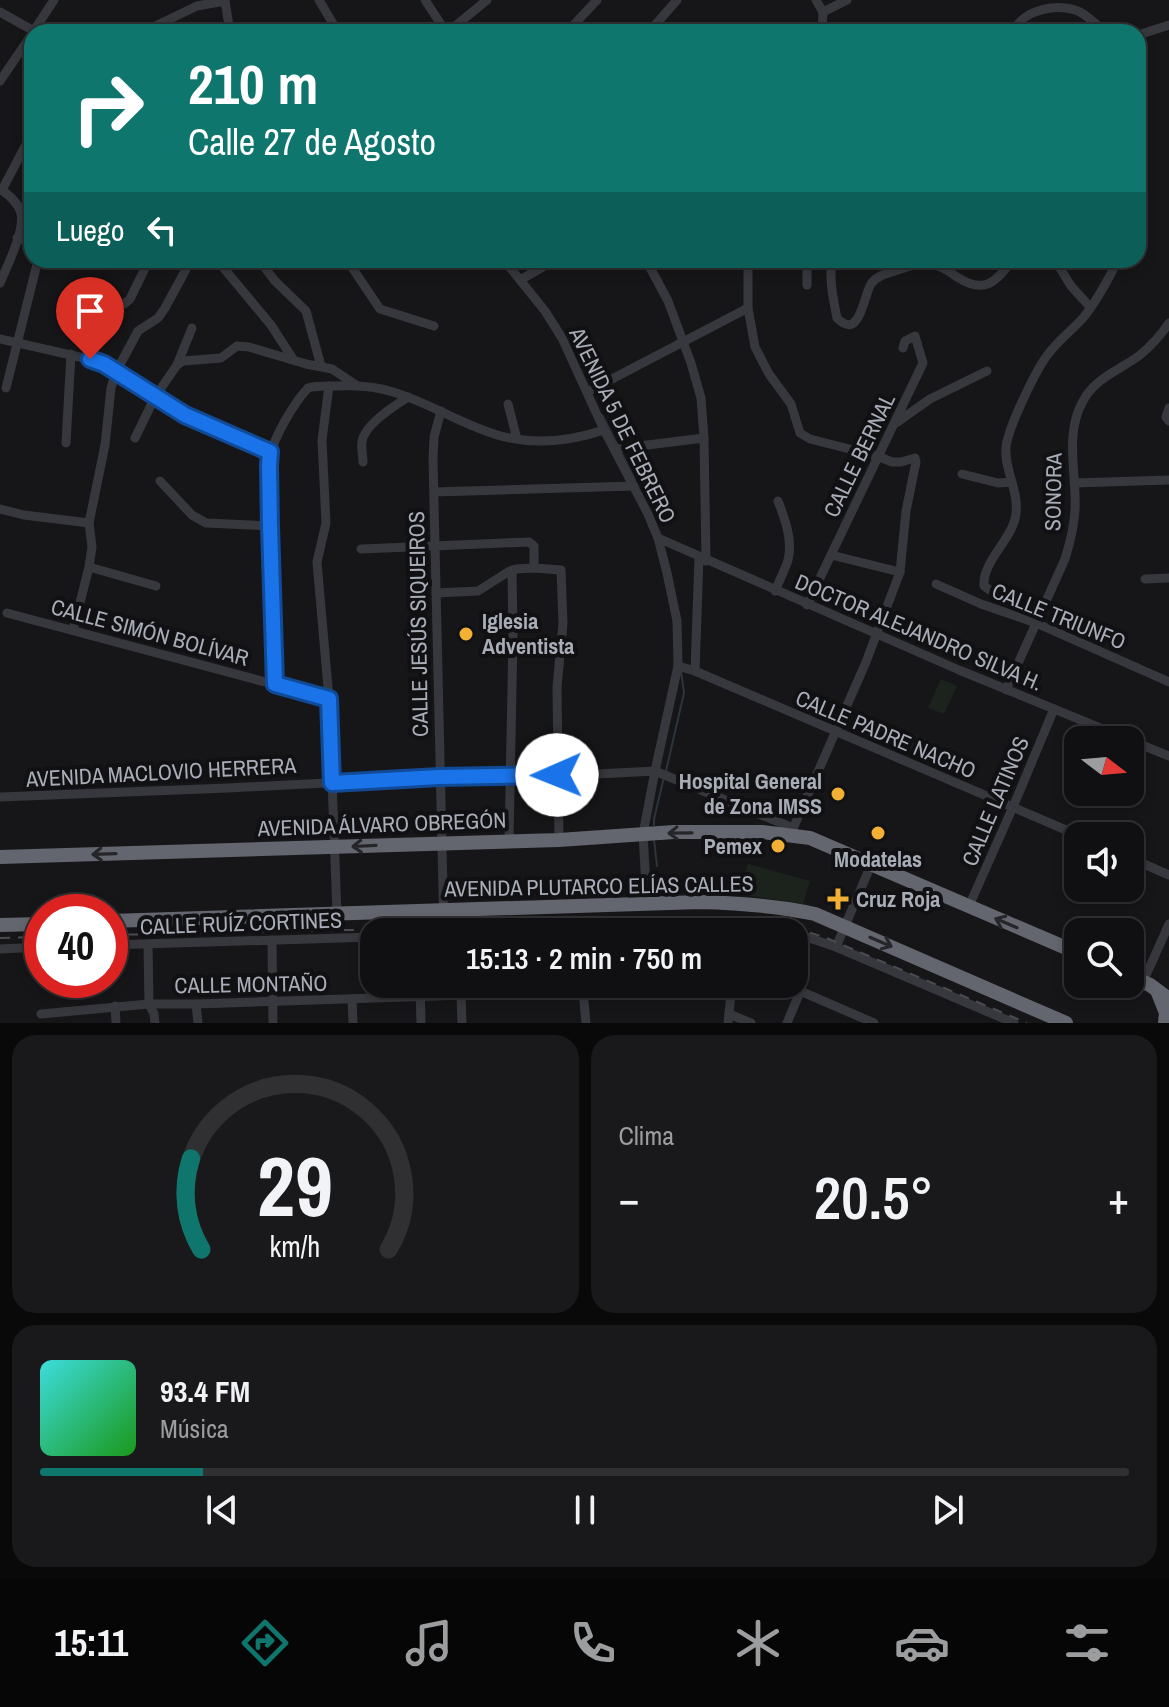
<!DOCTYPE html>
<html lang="es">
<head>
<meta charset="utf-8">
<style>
  body { margin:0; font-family:"Archivo Narrow",sans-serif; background:#19191b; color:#f1f3f6; height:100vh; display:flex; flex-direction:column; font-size:30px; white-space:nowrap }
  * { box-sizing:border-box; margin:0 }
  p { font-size:26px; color:#9c9d9f }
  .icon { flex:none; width:44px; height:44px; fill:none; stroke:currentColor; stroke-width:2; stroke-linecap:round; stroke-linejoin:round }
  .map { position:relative; height:1023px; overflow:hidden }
  .panel { display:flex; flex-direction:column; gap:12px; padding:12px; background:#09090a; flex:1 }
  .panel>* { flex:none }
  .top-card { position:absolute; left:24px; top:24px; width:1122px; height:244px; border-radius:24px; box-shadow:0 4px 12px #0003,0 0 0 2px #303032; background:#0f766e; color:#fff; overflow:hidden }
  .needle { width:52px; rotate:106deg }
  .fabs { position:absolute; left:1064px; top:726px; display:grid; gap:16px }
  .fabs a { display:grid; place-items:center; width:80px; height:80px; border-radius:16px; background:#101012; box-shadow:0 4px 12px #0003,0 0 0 2px #303032; font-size:40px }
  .speed { position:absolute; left:24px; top:894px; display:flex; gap:16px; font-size:40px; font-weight:700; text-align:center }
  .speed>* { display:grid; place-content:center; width:104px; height:104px; border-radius:50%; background:#101012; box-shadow:0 4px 12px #0003,0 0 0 2px #303032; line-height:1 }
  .speed .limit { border:12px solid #d22; background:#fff; color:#111 }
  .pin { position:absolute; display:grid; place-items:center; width:68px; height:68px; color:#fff; margin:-82px -34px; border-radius:50% 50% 50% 0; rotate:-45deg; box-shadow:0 0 8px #0007 }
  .pin .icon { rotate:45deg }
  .me { position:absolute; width:88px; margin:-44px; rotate:269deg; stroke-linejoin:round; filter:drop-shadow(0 0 6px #0008) }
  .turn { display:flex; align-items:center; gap:28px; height:168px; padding:0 32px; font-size:36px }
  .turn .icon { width:104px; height:104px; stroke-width:2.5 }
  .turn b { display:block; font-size:56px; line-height:68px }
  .then { display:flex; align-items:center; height:76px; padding:0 32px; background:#0003; gap:16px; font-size:30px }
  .big { font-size:60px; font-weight:600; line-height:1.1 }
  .panel .widget { flex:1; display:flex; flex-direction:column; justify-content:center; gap:12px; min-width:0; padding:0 28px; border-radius:24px; background:#19191b }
  .panel .dial { align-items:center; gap:0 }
  .dial svg { height:208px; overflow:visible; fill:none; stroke:#303032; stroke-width:7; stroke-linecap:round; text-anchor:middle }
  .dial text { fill:#f1f3f6; stroke:none }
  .song { display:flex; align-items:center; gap:24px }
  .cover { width:96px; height:96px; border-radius:12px; background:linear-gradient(135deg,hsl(180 70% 55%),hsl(120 70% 35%)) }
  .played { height:8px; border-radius:4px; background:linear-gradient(90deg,#0f766e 15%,#303032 15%) }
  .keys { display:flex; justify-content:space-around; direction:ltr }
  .heat { display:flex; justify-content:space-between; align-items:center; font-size:44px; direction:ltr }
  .panel .tiles { flex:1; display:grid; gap:12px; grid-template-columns:1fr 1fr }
  .widget:last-child { grid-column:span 2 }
  .trip { position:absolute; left:360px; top:918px; width:448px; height:80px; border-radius:24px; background:#101012; box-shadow:0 4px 12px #0003,0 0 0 2px #303032; font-weight:600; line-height:80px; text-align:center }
  .menu { display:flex; height:128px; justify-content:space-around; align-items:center; background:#060607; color:#9c9d9f }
  .menu .icon { width:56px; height:56px }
  .menu .selected { color:#0f766e }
  .menu b { font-size:36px; color:#f1f3f6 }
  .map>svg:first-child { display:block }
  .green { fill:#1c231d }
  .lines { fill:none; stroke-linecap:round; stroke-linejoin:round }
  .stream { stroke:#2c353c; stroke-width:2 }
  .minor { stroke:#37383d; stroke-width:9 }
  .highway { stroke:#63666e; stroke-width:14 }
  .rail { stroke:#4a4c52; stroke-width:2; stroke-dasharray:10 8; stroke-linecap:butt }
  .oneway { stroke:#26262a }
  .route-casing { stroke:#114b97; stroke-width:20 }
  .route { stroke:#1a73e8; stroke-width:14 }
  .poi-dot { fill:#f2b134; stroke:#111113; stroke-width:3 }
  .labels { text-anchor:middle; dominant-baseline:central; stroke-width:8; stroke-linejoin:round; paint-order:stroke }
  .street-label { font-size:22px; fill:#a8adb8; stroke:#111113 }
  .poi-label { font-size:22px; font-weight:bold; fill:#a8adb8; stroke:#111113; text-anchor:start }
</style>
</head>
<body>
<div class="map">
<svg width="1169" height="1023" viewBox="0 0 1169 1023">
  <rect width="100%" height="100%" fill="#161618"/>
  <g class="green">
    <polygon points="941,679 957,686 944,714 928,708"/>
    <polygon points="909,732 936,743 928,761 901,749"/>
    <polygon points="748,864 810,881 803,904 740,894"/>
  </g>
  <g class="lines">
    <g class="stream">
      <polyline points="602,415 617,444"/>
      <polyline points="622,454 635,480"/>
      <polyline points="666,771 684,693 681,671"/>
      <polyline points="654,825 654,819 664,777"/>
      <polyline points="654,840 657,866"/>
    </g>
    <g class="minor">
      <polyline points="319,0 338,32"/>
      <polyline points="425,0 446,32"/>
      <polyline points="816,0 823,12"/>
      <polyline points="0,12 34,31"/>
      <polyline points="823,12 847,0"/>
      <polyline points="33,32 54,0"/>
      <polyline points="143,32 197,6 225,1 230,32"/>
      <polyline points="448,32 487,0"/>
      <polyline points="567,32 597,0"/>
      <polyline points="649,32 677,0"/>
      <polyline points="822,32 823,12"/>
      <path d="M1014,32C1021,9 1061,2 1080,12C1089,17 1097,25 1105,32"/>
      <polyline points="1060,32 1069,28 1089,32"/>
      <polyline points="1138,35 1169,25"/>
      <polyline points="0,81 32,34"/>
      <path d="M0,189C9,195 18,202 21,213C25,231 7,266 0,283"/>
      <polyline points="2,190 32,133"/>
      <polyline points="17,238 32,241"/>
      <polyline points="217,260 271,325 293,359"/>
      <polyline points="259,260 275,281 306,311 321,366"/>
      <polyline points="347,260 380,309 434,326"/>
      <polyline points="504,260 545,311 562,338 604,430 648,514 658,538 667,573 677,621 678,666 655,771 643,834 647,904"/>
      <polyline points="646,260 668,301 691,363 701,398 704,438 706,561"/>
      <polyline points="748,260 748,308 755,347 769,374 791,404 800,433 810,439 877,456 892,462 901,462 915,458 916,462 906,511 900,572 866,662 792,831"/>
      <path d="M832,260C829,280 833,298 837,318C860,342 864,294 871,284C877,275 889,273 898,270C908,266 925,262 935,265C943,267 950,272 957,277C985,295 995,282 1013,260"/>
      <polyline points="1055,260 1071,286 1090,307"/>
      <polyline points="520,280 555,260"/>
      <polyline points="807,285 807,260"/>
      <polyline points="120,304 124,304 130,299 149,260"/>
      <polyline points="0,339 97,361 185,415 270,452"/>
      <polyline points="177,365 192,328"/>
      <polyline points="329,386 322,440 326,523 317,562 329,699 337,914"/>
      <polyline points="6,388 38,260"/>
      <polyline points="587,392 748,308"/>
      <polyline points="508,404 517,439"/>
      <polyline points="1169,408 1166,417 1169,421"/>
      <polyline points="441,411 434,437 433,459 444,932"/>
      <polyline points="896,423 930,399 987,371"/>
      <polyline points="135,438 155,397 177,365 183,361 221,358 237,346 249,347 306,364 332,369 356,385"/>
      <polyline points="66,443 71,354"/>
      <polyline points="615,449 704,438"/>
      <path d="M363,462C363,456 361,449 362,442C364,425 394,406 408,397"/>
      <polyline points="962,474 998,483 1012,482"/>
      <polyline points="160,481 192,515 206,523 270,526"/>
      <polyline points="1074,483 1169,480"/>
      <polyline points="434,492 634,486"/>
      <polyline points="0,509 24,515 89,523"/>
      <polyline points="658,538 959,670 1169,756"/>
      <polyline points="361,549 529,542 534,546 534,568"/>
      <polyline points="831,555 900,572"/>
      <polyline points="89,567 156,586"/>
      <polyline points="1145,579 1169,578"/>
      <polyline points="936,584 981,604 1036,623 1169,682"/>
      <path d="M775,591C779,581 785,570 788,560C793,541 785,519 778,501"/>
      <polyline points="436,593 478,591 508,572 516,569 534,568 561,570 563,623 557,687 559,840"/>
      <polyline points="807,605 923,363 915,336 905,341 903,348"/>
      <polyline points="7,613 329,699"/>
      <path d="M1039,615L988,589L984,586C982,561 1013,539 1016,514C1019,491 1004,470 1006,447C1008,428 1036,369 1049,353C1059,340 1072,330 1083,318C1097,301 1108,280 1118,260"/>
      <polyline points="73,630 89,567 92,547 89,523 105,445 111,388 116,372 138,331 158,318 165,308 191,260"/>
      <polyline points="678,666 695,671 1080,836"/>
      <polyline points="695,671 699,558"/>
      <path d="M275,684L269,459C274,437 293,404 308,388C317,385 328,386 338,386C357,385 375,386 393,392C431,403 463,426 501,436C535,445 571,441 604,430"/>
      <path d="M1006,690L1065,559C1070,543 1074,527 1075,510C1077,475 1064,434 1083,401C1095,378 1120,370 1140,355C1151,346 1161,335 1169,323"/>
      <polyline points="0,797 228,788 439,777 578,775 655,771 793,828"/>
      <polyline points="509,841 513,635 512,570"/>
      <polyline points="1130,858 1169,875"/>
      <polyline points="969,906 1013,807 1054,709"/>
      <polyline points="517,932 716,923 780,928 836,947 1014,1023"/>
      <polyline points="272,940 273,1023"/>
      <polyline points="148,944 149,1004 154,1014 155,1023"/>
      <polyline points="110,945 374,937"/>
      <polyline points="836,947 871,865"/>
      <polyline points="0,949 42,947"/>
      <polyline points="1143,982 1169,924"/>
      <polyline points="420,984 421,1023"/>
      <polyline points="784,984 874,1023"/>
      <polyline points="583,991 586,1023"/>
      <polyline points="461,995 462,1023"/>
      <polyline points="352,999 353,1023"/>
      <polyline points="196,1004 198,1023"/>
      <polyline points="115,1006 116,1023"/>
      <polyline points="41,1014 149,1004 196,1004 618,990 702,984"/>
      <polyline points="729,1014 751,1023"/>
      <polyline points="728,1023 732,984"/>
      <polyline points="787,1023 800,992"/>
    </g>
    <g class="highway">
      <polyline points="0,857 559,840 674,832 762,832 810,838 1078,953"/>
      <path d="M110,921L700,902C740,903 777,906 815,914L1066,1023"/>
      <polyline points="0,925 42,924"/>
      <polyline points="1130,976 1150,985 1169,999"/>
      <polyline points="1158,993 1166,1013 1165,1023"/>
    </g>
    <g class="rail">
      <polyline points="110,935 444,928 747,918 781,924 824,937 1027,1023"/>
      <polyline points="0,938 42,937"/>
    </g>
  </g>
  <defs><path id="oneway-shaft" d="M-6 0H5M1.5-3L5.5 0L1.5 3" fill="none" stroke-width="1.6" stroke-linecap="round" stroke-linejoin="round" transform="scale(2)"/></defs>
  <g class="oneway">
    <use href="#oneway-shaft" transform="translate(680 833) rotate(179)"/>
    <use href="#oneway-shaft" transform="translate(364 846) rotate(177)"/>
    <use href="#oneway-shaft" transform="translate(104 854) rotate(178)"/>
    <use href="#oneway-shaft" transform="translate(1006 923) rotate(-157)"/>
    <use href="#oneway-shaft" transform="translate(881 942) rotate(23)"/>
  </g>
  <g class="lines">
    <defs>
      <polyline id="route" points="90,359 104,364 185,415 270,452 269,465 270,526 275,684 329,699 332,783 439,777 557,775"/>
    </defs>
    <use href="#route" class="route-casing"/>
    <use href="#route" class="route"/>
  </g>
  <g class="poi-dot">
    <circle cx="466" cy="634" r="8"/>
    <circle cx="838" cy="794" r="8"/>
    <circle cx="878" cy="833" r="8"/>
    <circle cx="778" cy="846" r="8"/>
    <path d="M834 887h8v8h8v8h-8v8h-8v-8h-8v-8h8z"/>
  </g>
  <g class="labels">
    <g class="street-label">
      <text transform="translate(623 425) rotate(64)">AVENIDA 5 DE FEBRERO</text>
      <text transform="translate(859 455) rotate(-64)">CALLE BERNAL</text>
      <text transform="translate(1053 492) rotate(-89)">SONORA</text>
      <text transform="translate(1059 616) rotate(22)">CALLE TRIUNFO</text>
      <text transform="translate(418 624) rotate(-91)">CALLE JESÚS SIQUEIROS</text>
      <text transform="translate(150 632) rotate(15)">CALLE SIMÓN BOLÍVAR</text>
      <text transform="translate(919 632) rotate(23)">DOCTOR ALEJANDRO SILVA H.</text>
      <text transform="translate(886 734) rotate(23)">CALLE PADRE NACHO</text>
      <text transform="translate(161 772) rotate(-3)">AVENIDA MACLOVIO HERRERA</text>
      <text transform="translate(995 801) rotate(-67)">CALLE LATINOS</text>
      <text transform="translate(382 824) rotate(-2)">AVENIDA ÁLVARO OBREGÓN</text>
      <text transform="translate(599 886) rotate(-1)">AVENIDA PLUTARCO ELÍAS CALLES</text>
      <text transform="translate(241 923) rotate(-2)">CALLE RUÍZ CORTINES</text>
      <text transform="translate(251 984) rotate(-1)">CALLE MONTAÑO</text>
    </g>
    <g class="poi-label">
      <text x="482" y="621">Iglesia<tspan x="482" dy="25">Adventista</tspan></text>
      <text x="822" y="781" text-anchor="end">Hospital General<tspan x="822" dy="25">de Zona IMSS</tspan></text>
      <text x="762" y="846" text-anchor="end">Pemex</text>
      <text x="878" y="859" text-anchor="middle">Modatelas</text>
      <text x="856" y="899">Cruz Roja</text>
    </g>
  </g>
</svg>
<div class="fabs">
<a><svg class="needle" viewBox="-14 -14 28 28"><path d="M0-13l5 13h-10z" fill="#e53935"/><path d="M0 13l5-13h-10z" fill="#9c9d9f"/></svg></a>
<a><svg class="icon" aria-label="sound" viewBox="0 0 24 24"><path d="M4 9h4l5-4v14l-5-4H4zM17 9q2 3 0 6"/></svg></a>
<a><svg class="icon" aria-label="search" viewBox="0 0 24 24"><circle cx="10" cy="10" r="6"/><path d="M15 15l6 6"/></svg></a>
</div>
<div class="speed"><div class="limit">40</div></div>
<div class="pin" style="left:90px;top:359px;background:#d93025"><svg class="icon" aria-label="arrive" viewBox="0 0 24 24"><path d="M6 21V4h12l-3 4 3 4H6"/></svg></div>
<svg class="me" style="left:557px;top:775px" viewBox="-20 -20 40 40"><circle r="19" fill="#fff"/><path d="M0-13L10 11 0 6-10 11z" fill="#1a73e8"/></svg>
<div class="trip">15:13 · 2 min · 750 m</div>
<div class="top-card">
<div class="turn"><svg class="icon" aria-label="right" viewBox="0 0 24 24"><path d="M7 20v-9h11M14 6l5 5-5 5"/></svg><div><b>210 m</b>Calle 27 de Agosto</div></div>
<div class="then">Luego<svg class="icon" aria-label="left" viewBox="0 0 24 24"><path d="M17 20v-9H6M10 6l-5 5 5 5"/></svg></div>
</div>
</div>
<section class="panel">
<div class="tiles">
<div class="widget dial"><svg viewBox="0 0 100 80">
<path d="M14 69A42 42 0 1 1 86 69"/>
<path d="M14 69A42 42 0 0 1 10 34" stroke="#0f766e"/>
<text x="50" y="56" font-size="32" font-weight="700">29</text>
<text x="50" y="72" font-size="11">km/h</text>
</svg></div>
<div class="widget"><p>Clima</p>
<div class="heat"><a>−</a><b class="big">20.5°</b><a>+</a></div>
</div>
<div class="widget">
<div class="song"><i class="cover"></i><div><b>93.4 FM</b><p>Música</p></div></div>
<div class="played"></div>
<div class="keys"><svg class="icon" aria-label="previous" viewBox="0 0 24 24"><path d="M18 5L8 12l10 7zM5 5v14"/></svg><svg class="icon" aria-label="pause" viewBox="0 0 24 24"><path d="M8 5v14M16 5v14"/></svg><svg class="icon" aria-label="next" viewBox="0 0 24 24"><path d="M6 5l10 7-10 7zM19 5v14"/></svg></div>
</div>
</div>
</section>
<nav class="menu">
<b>15:11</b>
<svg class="icon selected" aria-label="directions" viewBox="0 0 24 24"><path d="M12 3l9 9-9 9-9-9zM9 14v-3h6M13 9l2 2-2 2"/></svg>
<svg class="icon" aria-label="music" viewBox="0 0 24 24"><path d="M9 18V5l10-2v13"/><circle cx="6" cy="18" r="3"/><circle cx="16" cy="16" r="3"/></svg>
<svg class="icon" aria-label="phone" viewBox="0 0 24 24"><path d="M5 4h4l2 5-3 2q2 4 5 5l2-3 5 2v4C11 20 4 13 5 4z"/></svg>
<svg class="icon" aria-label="climate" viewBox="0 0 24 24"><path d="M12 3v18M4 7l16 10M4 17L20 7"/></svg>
<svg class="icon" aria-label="car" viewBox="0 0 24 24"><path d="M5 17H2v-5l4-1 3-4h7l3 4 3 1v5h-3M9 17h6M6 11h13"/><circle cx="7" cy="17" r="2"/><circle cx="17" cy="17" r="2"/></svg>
<svg class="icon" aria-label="filters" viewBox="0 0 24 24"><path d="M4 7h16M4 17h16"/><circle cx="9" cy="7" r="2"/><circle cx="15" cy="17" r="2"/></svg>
</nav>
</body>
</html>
